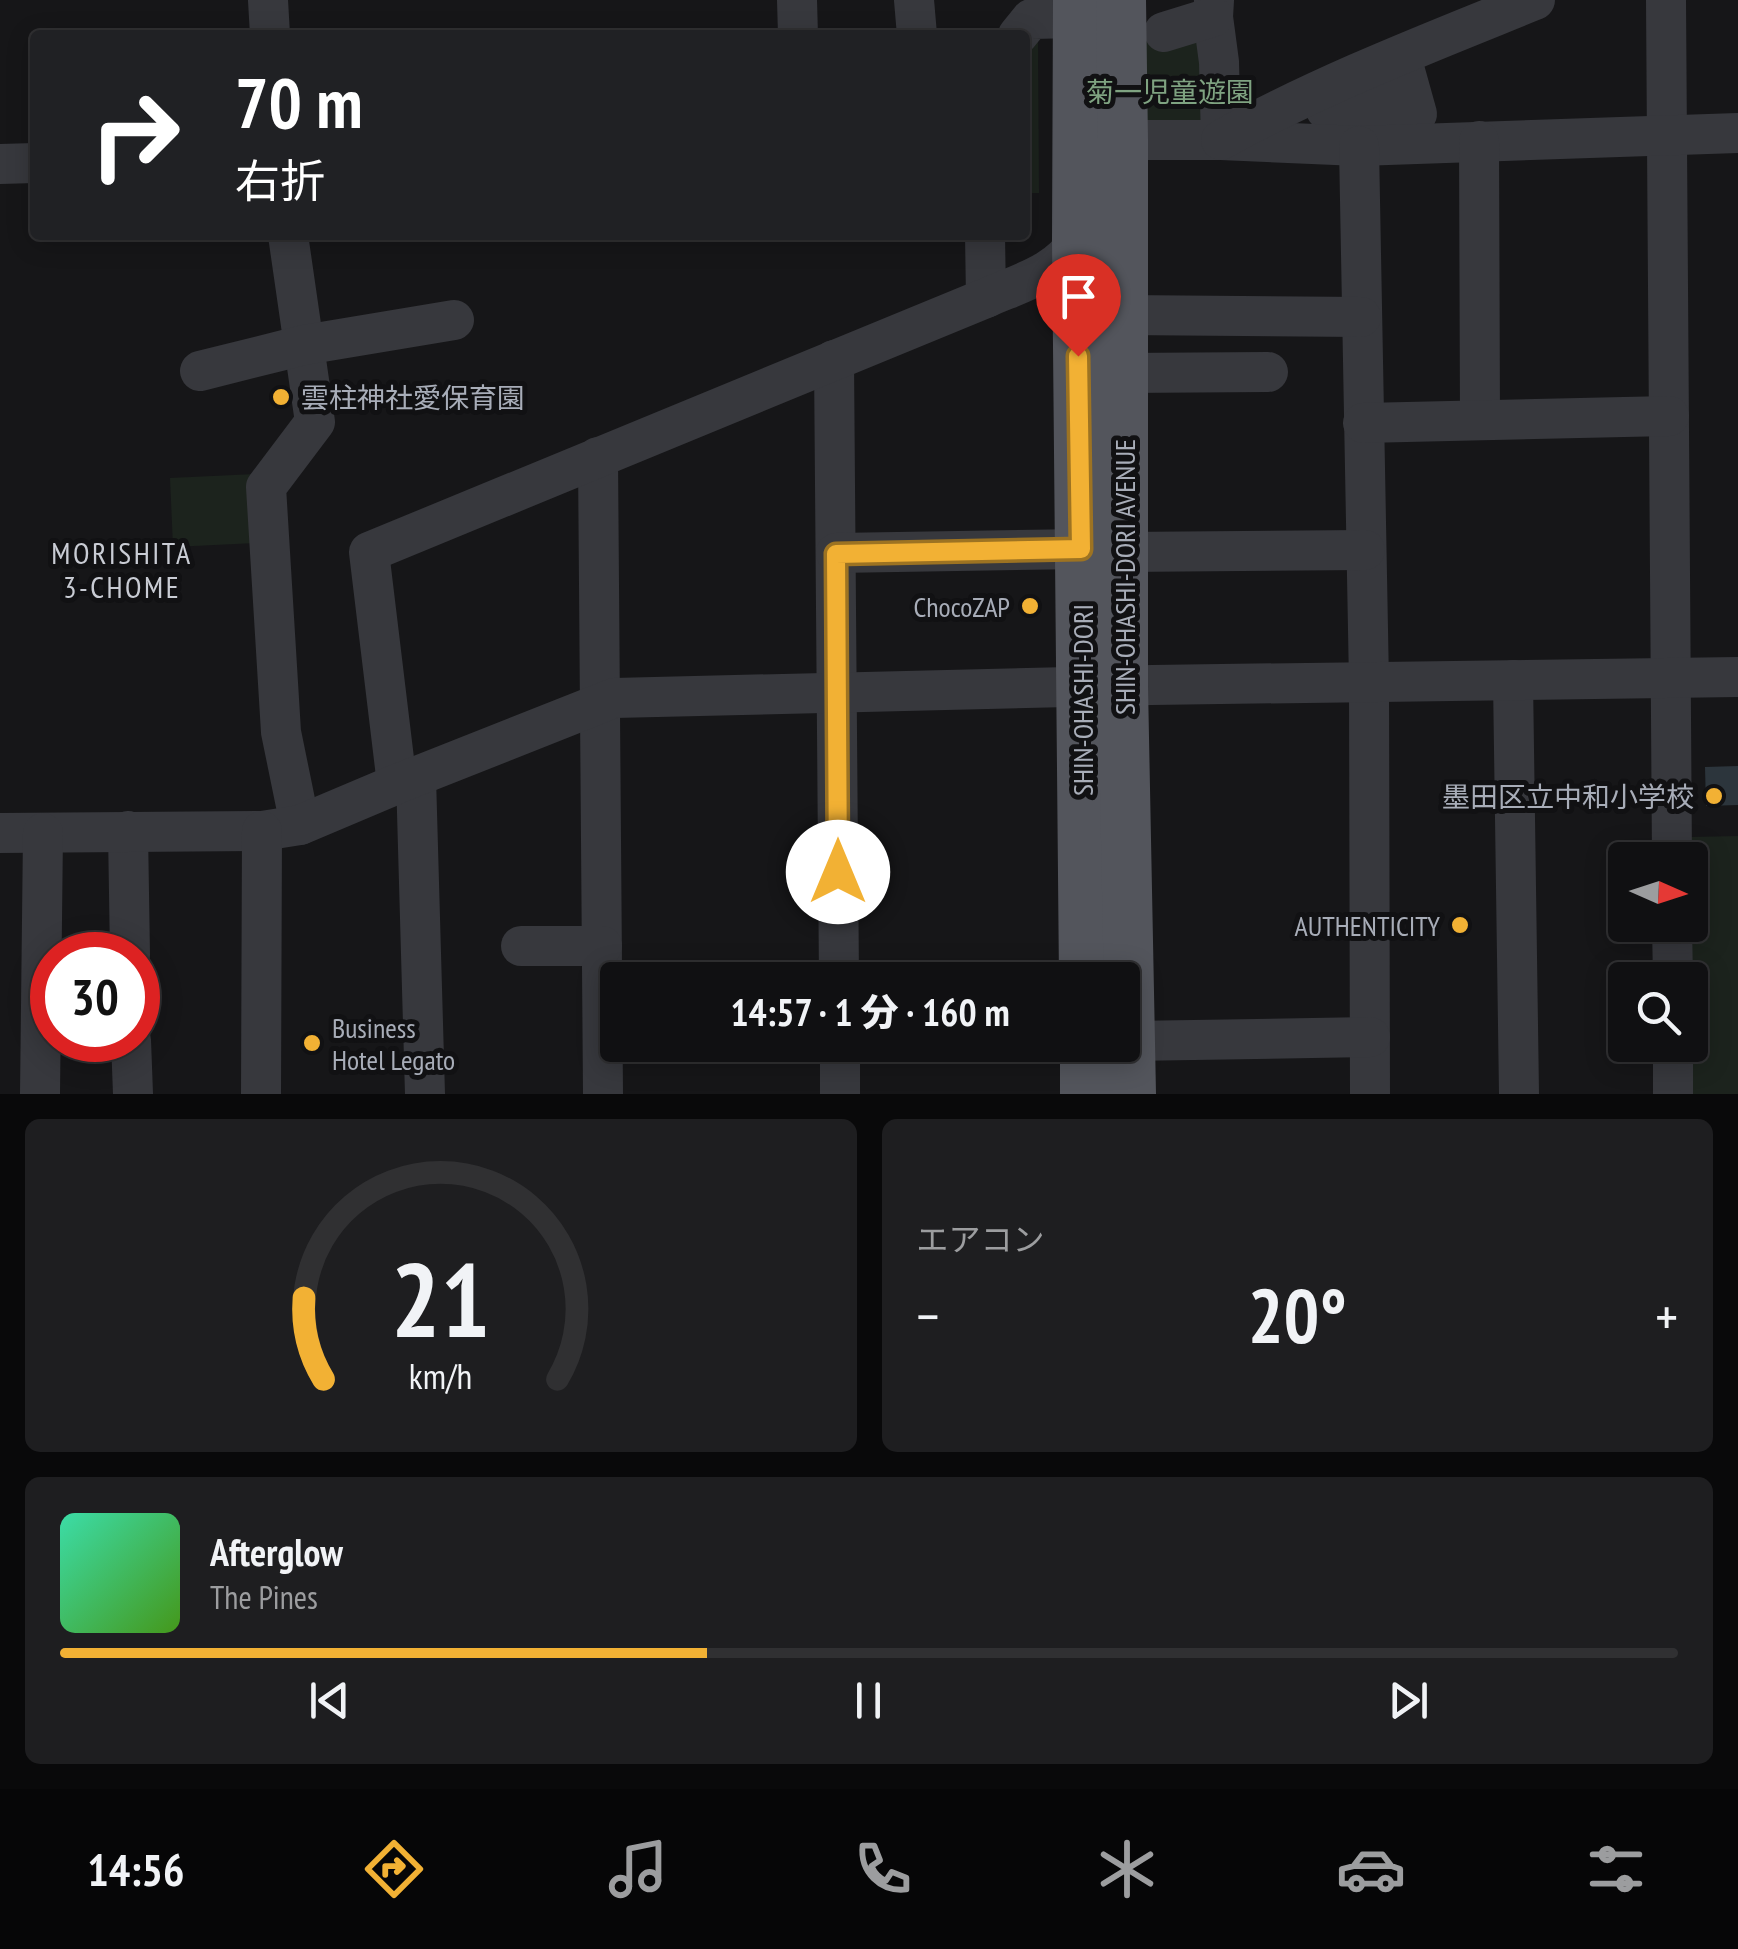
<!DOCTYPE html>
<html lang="ja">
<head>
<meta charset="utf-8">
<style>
  body { margin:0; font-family:"PT Sans Narrow","Noto Sans JP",sans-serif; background:#1e1e20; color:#f1f3f6; height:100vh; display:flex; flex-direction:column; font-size:38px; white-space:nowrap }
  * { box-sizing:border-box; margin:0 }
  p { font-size:32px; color:#9c9d9f }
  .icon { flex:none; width:55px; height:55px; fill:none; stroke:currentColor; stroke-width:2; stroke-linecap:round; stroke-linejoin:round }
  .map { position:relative; height:1094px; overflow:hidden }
  .sheet { display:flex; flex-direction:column; gap:25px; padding:25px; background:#09090a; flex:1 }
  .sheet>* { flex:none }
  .top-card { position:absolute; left:30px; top:30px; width:1000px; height:210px; border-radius:10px; box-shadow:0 5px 25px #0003,0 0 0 2px #303032; background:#202124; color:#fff; overflow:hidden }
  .needle { width:65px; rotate:93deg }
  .controls { position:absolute; left:1608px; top:842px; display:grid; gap:20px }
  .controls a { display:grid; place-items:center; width:100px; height:100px; border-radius:10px; background:#101012; box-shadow:0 5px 25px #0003,0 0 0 2px #303032; font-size:50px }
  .speed { position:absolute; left:30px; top:932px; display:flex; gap:20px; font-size:50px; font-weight:700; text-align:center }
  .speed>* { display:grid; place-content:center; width:130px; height:130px; border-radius:50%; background:#101012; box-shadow:0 5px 25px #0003,0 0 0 2px #303032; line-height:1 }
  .speed .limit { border:15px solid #d22; background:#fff; color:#111 }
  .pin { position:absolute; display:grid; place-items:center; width:85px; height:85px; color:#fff; margin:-102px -42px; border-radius:50% 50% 50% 0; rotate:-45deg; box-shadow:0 0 10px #0007 }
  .pin .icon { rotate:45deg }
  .me { position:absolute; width:110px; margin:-55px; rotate:0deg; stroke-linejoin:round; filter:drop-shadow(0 0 8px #0008) }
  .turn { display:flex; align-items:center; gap:35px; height:210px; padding:0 40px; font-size:45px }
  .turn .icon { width:130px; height:130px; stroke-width:2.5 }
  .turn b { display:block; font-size:70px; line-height:85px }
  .big { font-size:75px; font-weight:800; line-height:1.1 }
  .sheet .tile { flex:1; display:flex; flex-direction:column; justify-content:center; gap:15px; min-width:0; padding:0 35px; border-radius:15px; background:#1e1e20 }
  .sheet .dial { align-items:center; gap:0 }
  .dial svg { height:260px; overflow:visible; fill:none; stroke:#303032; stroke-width:7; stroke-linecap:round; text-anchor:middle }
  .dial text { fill:#f1f3f6; stroke:none }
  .song { display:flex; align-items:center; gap:30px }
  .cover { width:120px; height:120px; border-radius:15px; background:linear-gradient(135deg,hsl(160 70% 55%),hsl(100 70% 35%)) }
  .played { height:10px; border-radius:5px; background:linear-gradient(90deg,#f2b134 40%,#303032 40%) }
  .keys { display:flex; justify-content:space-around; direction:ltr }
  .heat { display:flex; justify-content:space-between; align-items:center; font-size:55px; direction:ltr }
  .sheet .tiles { flex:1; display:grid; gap:25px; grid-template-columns:1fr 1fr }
  .tile:last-child { grid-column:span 2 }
  .trip { position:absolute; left:600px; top:962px; width:540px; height:100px; border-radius:10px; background:#101012; box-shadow:0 5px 25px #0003,0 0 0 2px #303032; font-weight:800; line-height:100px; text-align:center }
  .tab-bar { display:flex; height:160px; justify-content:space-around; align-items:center; background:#060607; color:#9c9d9f }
  .tab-bar .icon { width:70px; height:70px }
  .tab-bar .current { color:#f2b134 }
  .tab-bar b { font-size:45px; color:#f1f3f6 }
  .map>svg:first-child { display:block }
  .green { fill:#1c231d }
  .water { fill:#2c353c }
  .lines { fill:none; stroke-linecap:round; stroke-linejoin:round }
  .minor { stroke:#37383d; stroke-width:40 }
  .major { stroke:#53555c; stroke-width:50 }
  .route-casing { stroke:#9d7322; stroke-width:25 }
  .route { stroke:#f2b134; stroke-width:18 }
  .poi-dot { fill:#f2b134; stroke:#111113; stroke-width:4 }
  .labels { text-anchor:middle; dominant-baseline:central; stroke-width:10; stroke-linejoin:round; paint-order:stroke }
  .park-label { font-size:28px; fill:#7fa381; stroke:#111113 }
  .poi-label { font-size:28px; fill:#a8adb8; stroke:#111113; text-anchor:end }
  .street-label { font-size:28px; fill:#a8adb8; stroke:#111113 }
  .neighbourhood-label { font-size:30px; letter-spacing:2.5px; fill:#c9ccd4; stroke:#111113 }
</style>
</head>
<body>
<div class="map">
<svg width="1738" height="1094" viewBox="0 0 1738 1094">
  <rect width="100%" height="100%" fill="#161618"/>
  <g class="green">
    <polygon points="1209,23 1216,135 1128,136 1127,46"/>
    <polygon points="1038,35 1039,193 1025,193 1025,36"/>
    <polygon points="255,474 258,543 173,547 170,478"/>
    <polygon points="1738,836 1738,1094 1693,1094 1690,837"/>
  </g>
  <polygon class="water" points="1738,766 1738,805 1706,806 1705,767"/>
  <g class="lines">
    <g class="minor">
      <polyline points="268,0 270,35"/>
      <polyline points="797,0 798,35"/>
      <polyline points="914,0 917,35"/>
      <polyline points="1214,0 1213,17 1219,62 1221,140"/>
      <polyline points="1666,0 1672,860"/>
      <polyline points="1164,32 1213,17"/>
      <polyline points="1018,35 1031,19 1078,18"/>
      <polygon points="1405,71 1417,114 1361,116 1326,110"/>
      <polyline points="1123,140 1221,140 1359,146 1738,133"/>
      <path d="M1221,140C1322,84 1429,43 1535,0"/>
      <polyline points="1479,141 1480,420"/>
      <polyline points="1359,146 1369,683 1370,1094"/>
      <polyline points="0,164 35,163"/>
      <polyline points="288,235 315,422 266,487 281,732 300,825"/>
      <polyline points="985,235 986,298"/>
      <polyline points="1123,315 1361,317"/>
      <polyline points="834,360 839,980"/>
      <polyline points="200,371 304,345 454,320"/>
      <polyline points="1123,373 1268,372"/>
      <polyline points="1363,423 1669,416"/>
      <polyline points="598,457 603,1094"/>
      <polyline points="1123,552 1365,550"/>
      <polyline points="836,553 1081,549"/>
      <polyline points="1513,680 1519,1094"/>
      <polyline points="416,777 425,1094"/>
      <path d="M397,784L369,552L986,298C1017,284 1060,273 1077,241"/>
      <polyline points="128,831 130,955"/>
      <polyline points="0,833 262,831 300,825 397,784 614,698 1152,685 1738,677"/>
      <polyline points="1672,925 1673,980"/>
      <polyline points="521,946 602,946"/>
      <polyline points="131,1040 133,1094"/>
      <polyline points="1130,1041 1370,1037"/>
      <polyline points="840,1045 840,1094"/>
      <polyline points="1673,1045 1673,1094"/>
      <polyline points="40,1094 43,833"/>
      <polyline points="261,1094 262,831"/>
    </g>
    <g class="major">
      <polyline points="1078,0 1077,241 1084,980"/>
      <polyline points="1121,0 1123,140 1123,686 1131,1094"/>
      <polyline points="1085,1045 1085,1094"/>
    </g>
  </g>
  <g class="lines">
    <defs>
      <polyline id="route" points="838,872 836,554 1081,549 1078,356"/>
    </defs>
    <use href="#route" class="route-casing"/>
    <use href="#route" class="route"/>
  </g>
  <g class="poi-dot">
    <circle cx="281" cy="397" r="10"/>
    <circle cx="1030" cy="606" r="10"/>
    <circle cx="1714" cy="796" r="10"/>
    <circle cx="1460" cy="925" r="10"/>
    <circle cx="312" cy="1043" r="10"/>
  </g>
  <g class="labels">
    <g class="park-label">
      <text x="1170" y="91">菊一児童遊園</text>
    </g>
    <g class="poi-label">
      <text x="301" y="397" text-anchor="start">雲柱神社愛保育園</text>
      <text x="1010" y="606">ChocoZAP</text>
      <text x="1694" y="796">墨田区立中和小学校</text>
      <text x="1440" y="925">AUTHENTICITY</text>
      <text x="332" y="1027" text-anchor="start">Business<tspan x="332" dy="32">Hotel Legato</tspan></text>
    </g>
    <g class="street-label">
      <text transform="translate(1124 577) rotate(-90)">SHIN-OHASHI-DORI AVENUE</text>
      <text transform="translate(1082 700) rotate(-90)">SHIN-OHASHI-DORI</text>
    </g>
    <g class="neighbourhood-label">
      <text x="122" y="552">MORISHITA<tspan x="122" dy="34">3-CHOME</tspan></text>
    </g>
  </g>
</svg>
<div class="controls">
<a><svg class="needle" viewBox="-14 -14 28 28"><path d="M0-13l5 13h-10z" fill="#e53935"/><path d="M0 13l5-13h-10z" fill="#9c9d9f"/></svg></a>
<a><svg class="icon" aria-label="search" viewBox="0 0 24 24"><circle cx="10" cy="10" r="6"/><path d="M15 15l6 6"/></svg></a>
</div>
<div class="speed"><div class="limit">30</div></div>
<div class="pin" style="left:1078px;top:356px;background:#d93025"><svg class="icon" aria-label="arrive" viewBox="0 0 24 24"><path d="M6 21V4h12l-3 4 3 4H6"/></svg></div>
<svg class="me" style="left:838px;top:872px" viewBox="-20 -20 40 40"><circle r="19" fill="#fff"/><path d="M0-13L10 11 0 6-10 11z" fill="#f2b134"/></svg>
<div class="trip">14:57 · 1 分 · 160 m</div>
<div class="top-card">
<div class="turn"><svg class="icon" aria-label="right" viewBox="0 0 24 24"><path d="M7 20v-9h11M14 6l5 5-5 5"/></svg><div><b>70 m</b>右折</div></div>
</div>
</div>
<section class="sheet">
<div class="tiles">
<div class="tile dial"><svg viewBox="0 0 100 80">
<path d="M14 69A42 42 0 1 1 86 69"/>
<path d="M14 69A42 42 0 0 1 8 44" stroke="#f2b134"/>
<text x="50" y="56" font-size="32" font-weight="700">21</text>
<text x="50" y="72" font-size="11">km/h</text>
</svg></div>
<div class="tile"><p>エアコン</p>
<div class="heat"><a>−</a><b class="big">20°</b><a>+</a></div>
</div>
<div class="tile">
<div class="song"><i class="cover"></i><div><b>Afterglow</b><p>The Pines</p></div></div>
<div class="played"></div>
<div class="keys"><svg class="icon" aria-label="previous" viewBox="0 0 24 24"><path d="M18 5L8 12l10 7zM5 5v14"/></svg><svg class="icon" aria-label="pause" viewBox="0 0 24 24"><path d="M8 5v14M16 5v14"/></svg><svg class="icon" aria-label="next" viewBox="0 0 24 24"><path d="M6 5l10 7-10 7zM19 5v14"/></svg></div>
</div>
</div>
</section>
<nav class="tab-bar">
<b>14:56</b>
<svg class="icon current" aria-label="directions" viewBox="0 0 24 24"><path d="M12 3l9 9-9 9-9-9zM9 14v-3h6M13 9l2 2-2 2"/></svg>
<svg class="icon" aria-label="music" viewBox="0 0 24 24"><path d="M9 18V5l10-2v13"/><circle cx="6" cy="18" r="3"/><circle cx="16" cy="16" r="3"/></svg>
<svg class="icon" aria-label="phone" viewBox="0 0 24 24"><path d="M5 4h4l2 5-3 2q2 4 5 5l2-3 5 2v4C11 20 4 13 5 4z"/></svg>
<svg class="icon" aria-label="climate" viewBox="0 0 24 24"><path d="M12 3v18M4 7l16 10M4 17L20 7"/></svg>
<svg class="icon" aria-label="car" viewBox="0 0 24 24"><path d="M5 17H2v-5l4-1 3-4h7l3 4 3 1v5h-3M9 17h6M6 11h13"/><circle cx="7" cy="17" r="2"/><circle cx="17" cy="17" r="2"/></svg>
<svg class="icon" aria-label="filters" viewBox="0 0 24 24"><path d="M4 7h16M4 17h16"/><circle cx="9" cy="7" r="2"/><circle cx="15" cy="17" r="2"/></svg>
</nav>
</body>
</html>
